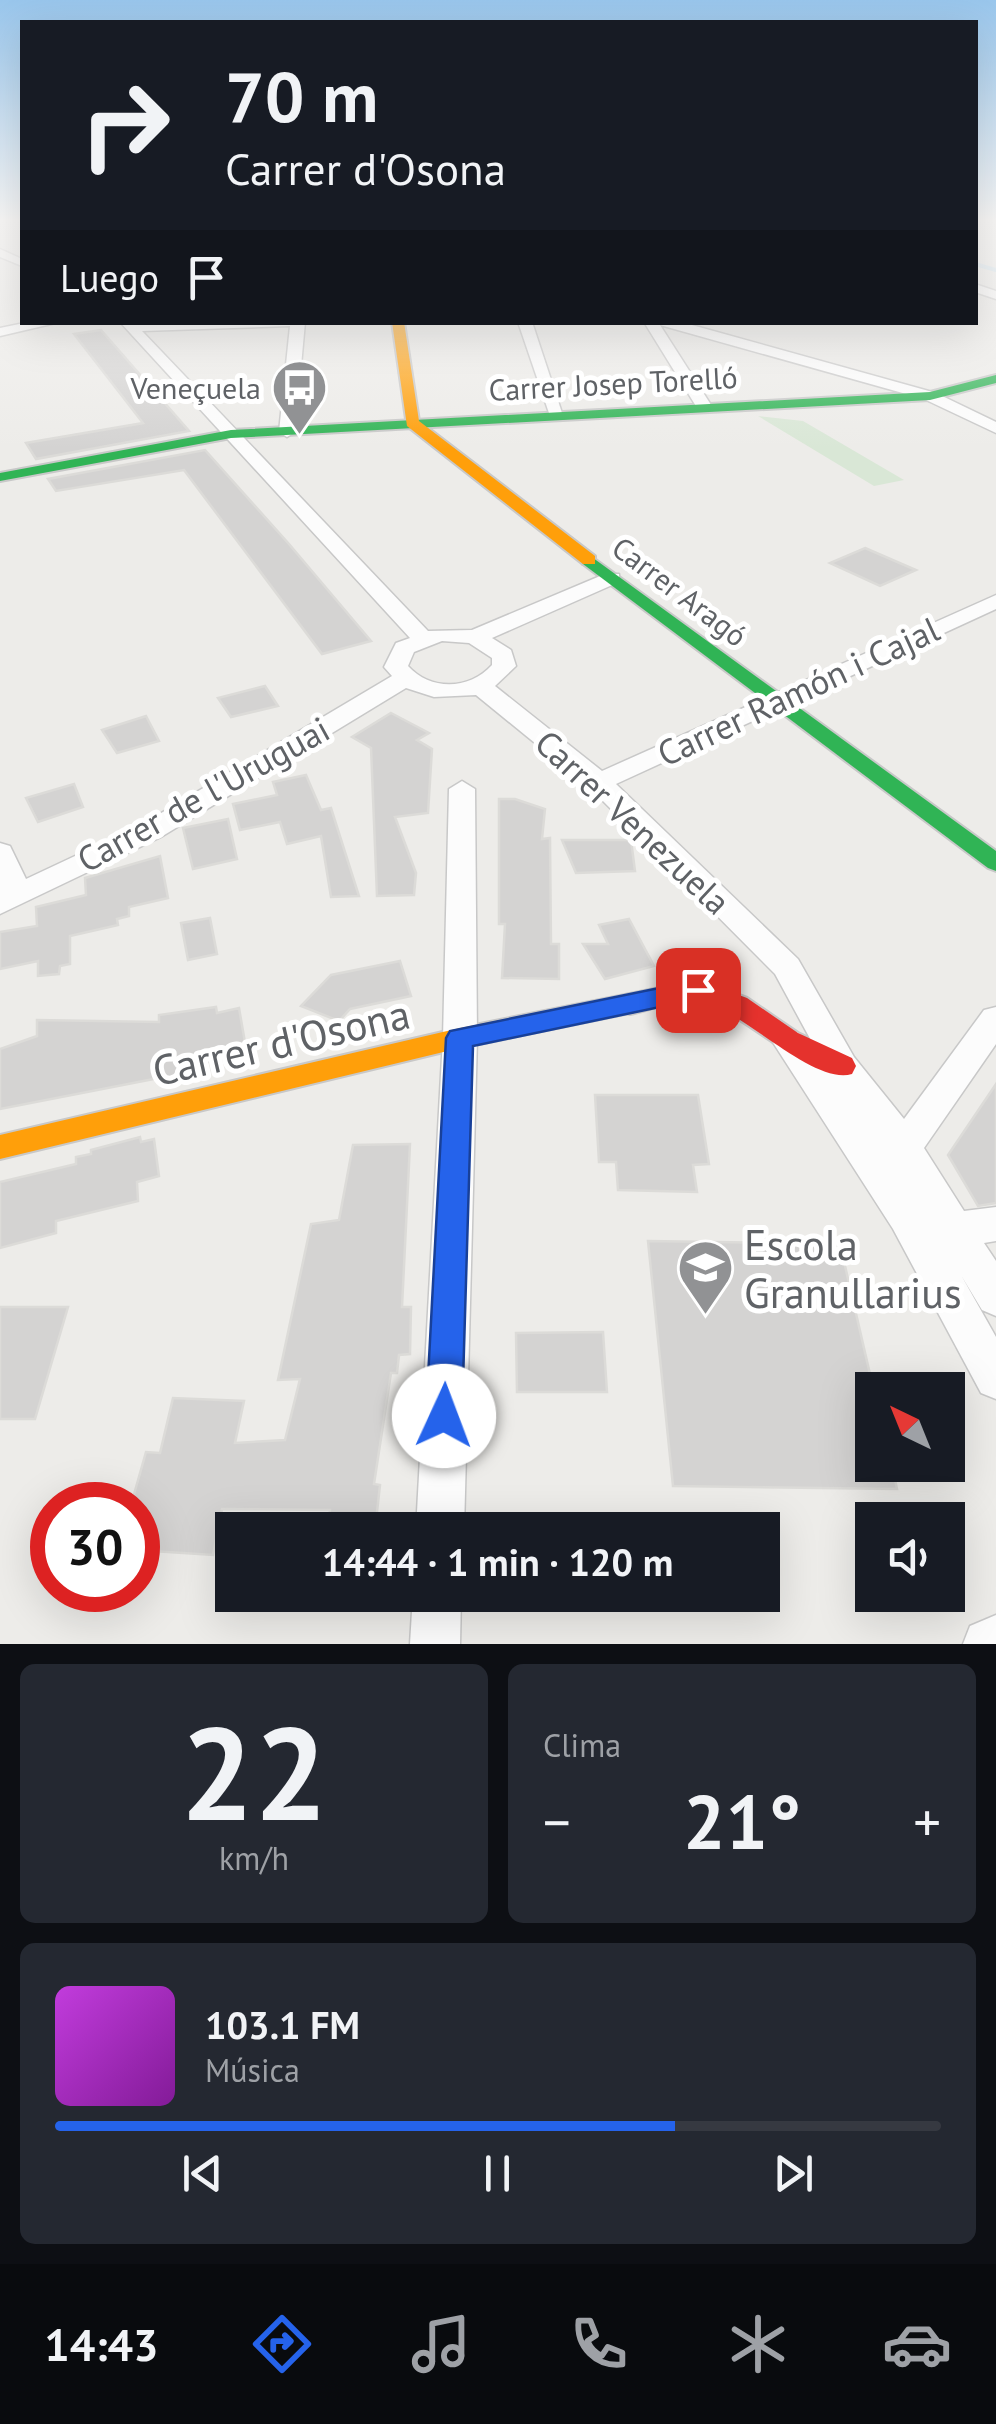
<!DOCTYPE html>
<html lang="es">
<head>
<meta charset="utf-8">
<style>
  body { margin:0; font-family:"PT Sans",sans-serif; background:#242831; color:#f1f3f6; height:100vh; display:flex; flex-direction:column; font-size:38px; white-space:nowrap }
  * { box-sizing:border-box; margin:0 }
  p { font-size:32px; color:#9ea1a6 }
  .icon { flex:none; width:55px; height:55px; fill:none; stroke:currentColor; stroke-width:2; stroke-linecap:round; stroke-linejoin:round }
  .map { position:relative; height:1644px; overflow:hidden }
  .details { display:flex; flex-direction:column; gap:20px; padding:20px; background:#0d0f14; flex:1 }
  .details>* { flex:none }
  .hud { position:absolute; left:20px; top:20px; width:958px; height:305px; border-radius:0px; box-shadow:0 10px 40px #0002; background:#171b24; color:#f1f3f6; overflow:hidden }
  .needle { width:65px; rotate:317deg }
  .fabs { position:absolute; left:855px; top:1372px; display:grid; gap:20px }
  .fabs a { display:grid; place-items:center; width:110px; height:110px; border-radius:0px; background:#171b24; box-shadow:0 10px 40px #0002; font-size:50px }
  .speed { position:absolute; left:30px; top:1482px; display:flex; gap:20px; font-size:50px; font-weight:700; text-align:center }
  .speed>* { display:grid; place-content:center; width:130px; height:130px; border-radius:50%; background:#171b24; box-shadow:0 10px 40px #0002; line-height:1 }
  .speed .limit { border:15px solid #d22; background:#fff; color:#111 }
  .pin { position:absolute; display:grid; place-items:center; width:85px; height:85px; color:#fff; margin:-42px; border-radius:20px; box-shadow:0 5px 15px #0006 }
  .me { position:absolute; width:110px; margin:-55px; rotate:2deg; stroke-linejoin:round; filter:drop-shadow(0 0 8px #0008) }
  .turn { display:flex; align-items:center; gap:35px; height:210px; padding:0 40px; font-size:45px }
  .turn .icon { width:130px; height:130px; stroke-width:2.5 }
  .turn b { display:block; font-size:70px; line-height:85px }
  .then { display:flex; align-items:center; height:95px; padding:0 40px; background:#0003; gap:20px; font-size:38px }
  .big { font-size:75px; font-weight:600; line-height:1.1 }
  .details .widget { flex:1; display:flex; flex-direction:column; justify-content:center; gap:15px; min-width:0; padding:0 35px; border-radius:15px; background:#242831 }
  .details .dial { align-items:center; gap:0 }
  .dial b { font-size:130px; line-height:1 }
  .song { display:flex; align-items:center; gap:30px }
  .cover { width:120px; height:120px; border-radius:15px; background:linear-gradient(135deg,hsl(290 70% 55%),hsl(290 70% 35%)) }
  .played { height:10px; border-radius:5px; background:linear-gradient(90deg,#2563eb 70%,#363941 70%) }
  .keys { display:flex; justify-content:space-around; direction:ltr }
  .heat { display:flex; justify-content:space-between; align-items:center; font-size:55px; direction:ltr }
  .details .tiles { flex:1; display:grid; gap:20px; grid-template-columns:1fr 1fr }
  .widget:last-child { grid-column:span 2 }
  .trip { position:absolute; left:215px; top:1512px; width:565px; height:100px; border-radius:0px; background:#171b24; box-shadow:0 10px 40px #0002; font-weight:600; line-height:100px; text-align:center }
  .tab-bar { display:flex; height:160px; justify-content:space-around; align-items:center; background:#090b0e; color:#9ea1a6 }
  .tab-bar .icon { width:70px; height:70px }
  .tab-bar .current { color:#2563eb }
  .tab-bar b { font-size:45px; color:#f1f3f6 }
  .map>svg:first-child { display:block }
  .green { fill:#d9e7d6 }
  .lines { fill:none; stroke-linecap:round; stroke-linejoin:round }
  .stream { stroke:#c3e0f1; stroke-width:4 }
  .building { fill:#d4d3d2; stroke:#dcdbd8; stroke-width:2.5 }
  .street-casing { stroke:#c8c8c8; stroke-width:3 }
  .fast-casing { stroke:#c8c8c8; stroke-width:4 }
  .slow-casing { stroke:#c8c8c8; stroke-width:4 }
  .jam-casing { stroke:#c8c8c8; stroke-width:4 }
  .street { fill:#fcfcfc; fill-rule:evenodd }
  .fast { fill:#30b455; fill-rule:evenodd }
  .slow { fill:#ff9f0a; fill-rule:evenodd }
  .jam { fill:#e5322d; fill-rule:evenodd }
  .route { fill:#2563eb; stroke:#184099; stroke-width:2.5 }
  .labels { text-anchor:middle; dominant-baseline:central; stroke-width:10; stroke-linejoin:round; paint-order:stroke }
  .far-street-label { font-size:30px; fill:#5f6266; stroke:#fff }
  .far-poi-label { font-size:30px; fill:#5f6266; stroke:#fff; text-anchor:end }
  .street-label { font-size:35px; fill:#5f6266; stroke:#fff }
  .near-street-label { font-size:42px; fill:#5f6266; stroke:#fff }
  .near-poi-label { font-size:42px; fill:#5f6266; stroke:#fff; text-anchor:start }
</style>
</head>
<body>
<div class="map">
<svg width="996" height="1644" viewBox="0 0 996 1644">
  <rect width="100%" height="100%" fill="#edece9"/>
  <polygon class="green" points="758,416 803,421 904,480 874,486"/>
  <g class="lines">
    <polyline class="stream" points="975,264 996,270"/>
  </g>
  <g class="building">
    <polygon points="101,330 189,431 36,459 26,443 143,423 74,334"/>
    <polygon points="205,450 289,544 371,641 322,654 184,470 56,491 48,479"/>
    <polygon points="865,548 916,570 880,586 830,563"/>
    <polygon points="265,686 278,706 231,717 218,698"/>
    <polygon points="391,713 429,733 417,740 432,749 428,813 395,817 416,873 414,895 377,896 371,748 352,737"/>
    <polygon points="146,716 159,741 117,753 102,730"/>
    <polygon points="306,775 321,810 331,808 359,896 331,897 321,836 287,844 280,822 240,830 233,804 277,795 273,782"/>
    <polygon points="74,784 83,807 38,822 26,798"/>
    <polygon points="499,799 515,799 545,809 542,839 550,838 551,944 559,944 559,979 502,978 505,924 499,924"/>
    <polygon points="228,819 237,859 193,869 183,828"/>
    <polygon points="562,840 631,840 635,871 576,873"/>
    <polygon points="160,856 168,898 129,907 129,916 117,919 118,925 70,936 70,964 60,966 59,974 38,976 38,961 0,969 0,932 37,926 36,907 86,895 85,878"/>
    <polygon points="210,918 217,954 188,960 181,923"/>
    <polygon points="629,919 654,966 605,979 583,944 608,944 599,925"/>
    <polygon points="400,961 411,996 350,1009 339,1021 301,1006 331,975"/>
    <polygon points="216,1007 217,1013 239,1008 247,1054 200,1064 201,1073 165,1082 164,1077 0,1109 0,1049 37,1036 37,1020 159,1022 159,1015"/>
    <polygon points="996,1084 996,1203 978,1206 948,1155"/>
    <polygon points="595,1095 698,1095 709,1164 693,1165 697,1192 618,1190 616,1162 599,1162"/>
    <polygon points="140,1137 141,1142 154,1139 159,1176 137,1182 138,1201 56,1221 56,1233 0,1248 0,1182 76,1164 76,1157 91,1154 91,1150"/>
    <polygon points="410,1144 402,1307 411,1307 410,1354 399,1355 397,1373 391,1373 374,1484 380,1485 375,1530 327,1530 330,1510 222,1509 213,1555 138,1550 138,1505 131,1505 146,1452 160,1453 173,1398 244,1401 235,1443 285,1440 300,1379 278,1380 311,1224 339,1220 353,1145"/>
    <polygon points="648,1241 840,1244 872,1383 872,1465 892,1465 897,1489 673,1486"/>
    <polygon points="0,1307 68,1307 35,1419 0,1419"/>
    <polygon points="603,1332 607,1392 517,1392 516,1333"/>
  </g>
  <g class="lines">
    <defs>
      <g id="street">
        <polygon points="0,249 22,259 22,266 0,257"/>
        <polygon points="975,284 996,291 996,299 975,292"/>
        <polygon points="29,322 60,322 0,336 0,328"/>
        <path d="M120,322H305L295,432L287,437L279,432L290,326L142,331L428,631L472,630L605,574H619V582L492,638L511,650L516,666L495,686L602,771L996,595V609L616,784L798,959L854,1057L904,1119L984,1010L996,1007V1044L924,1148L964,1211L996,1207V1241L984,1243L996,1261V1316L982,1310L961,1275L996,1337V1399L981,1393L893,1229L772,1041L777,1032C804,1023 812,1049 826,1068L775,974L590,788L476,695L434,697L406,688L161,837L0,914V843L10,846L26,879L141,825L392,676L384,667L396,643L410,638ZM442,641L469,643L492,658V665C469,690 431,691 408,666L414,652Z"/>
        <polygon points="518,322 532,322 564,419 550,416"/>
        <polygon points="644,322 681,322 936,393 996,422 996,433 924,399 660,325 713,408 699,411"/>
        <polygon points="462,781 475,789 477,1038 464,1530 416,1530 443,1038 449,789"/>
        <polygon points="413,1595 461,1595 460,1644 410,1644"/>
        <polygon points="996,1615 996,1644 963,1644 970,1626"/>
      </g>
      <g id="fast">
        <polygon points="996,375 996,383 930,400 231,438 0,481 0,473 231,430 930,392"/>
        <polygon points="589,555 996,851 996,871 988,868 583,564 581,560"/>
      </g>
      <g id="slow">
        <polygon points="392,322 404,322 419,421 595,556 595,564 583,564 407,426"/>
        <polygon points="630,994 639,997 643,1004 639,1011 460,1048 0,1159 0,1135 460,1028"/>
      </g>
      <path id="jam" d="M698,980L747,998L798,1033L852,1058L856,1066L852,1074C813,1086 741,1008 699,1001C680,997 650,1010 630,1014L621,1011L617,1004L621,997L630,994Z"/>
    </defs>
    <use href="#street" class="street-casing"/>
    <use href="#fast" class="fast-casing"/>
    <use href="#slow" class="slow-casing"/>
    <use href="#jam" class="jam-casing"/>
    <use href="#street" class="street"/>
    <use href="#fast" class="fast"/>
    <use href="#slow" class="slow"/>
    <use href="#jam" class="jam"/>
  </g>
  <linearGradient id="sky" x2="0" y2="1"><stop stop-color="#99c6ec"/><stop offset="0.49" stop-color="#f7f6f5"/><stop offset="1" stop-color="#f7f6f5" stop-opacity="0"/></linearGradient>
  <rect width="996" height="449" fill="url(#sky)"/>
  <polygon class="route" points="698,980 708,983 712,990 708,997 473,1046 462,1416 457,1429 444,1435 431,1429 426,1416 446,1038 450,1031"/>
  <defs>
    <symbol id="bus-pin" viewBox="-11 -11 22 30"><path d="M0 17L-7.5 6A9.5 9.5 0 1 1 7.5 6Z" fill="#919294" stroke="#fff"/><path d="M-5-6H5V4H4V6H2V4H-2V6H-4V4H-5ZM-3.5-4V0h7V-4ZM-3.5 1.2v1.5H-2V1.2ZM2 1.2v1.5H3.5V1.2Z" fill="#fff"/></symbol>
    <symbol id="school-pin" viewBox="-11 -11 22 30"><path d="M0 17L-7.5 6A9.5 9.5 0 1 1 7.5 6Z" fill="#919294" stroke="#fff"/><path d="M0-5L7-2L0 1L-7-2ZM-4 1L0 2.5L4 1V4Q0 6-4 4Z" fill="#fff"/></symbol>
  </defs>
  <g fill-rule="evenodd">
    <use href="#bus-pin" x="268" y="356" width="63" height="86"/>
    <use href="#school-pin" x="674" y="1236" width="63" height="86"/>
  </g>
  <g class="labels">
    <g class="far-street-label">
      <text transform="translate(613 383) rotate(-3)">Carrer Josep Torelló</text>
      <text transform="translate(680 591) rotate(37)">Carrer Aragó</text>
    </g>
    <g class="far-poi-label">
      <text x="261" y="387">Veneçuela</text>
    </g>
    <g class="street-label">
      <text transform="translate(798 691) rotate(-25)">Carrer Ramón i Cajal</text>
      <text transform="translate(203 794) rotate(-29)">Carrer de l'Uruguai</text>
      <text transform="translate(633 822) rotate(43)">Carrer Venezuela</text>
    </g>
    <g class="near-street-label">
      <text transform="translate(281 1042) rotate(-13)">Carrer d'Osona</text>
    </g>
    <g class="near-poi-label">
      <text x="744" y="1244">Escola<tspan x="744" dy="48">Granullarius</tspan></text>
    </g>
  </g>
</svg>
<div class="fabs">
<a><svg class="needle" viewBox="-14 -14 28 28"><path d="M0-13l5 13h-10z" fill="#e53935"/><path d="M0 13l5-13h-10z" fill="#9ea1a6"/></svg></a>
<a><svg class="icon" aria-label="sound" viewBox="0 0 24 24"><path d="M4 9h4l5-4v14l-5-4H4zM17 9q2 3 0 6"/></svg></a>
</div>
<div class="speed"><div class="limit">30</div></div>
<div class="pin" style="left:698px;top:990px;background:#d93025"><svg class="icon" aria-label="arrive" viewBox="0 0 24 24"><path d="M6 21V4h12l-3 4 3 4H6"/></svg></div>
<svg class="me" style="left:444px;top:1416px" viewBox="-20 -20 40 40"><circle r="19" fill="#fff"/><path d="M0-13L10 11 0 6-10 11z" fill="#2563eb"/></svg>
<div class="trip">14:44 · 1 min · 120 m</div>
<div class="hud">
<div class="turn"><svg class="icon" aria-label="right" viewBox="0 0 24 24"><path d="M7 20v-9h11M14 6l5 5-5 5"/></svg><div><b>70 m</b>Carrer d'Osona</div></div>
<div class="then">Luego<svg class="icon" aria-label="arrive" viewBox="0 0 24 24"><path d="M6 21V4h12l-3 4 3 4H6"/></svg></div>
</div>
</div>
<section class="details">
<div class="tiles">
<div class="widget dial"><b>22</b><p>km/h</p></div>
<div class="widget"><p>Clima</p>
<div class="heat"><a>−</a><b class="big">21°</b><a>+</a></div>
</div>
<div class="widget">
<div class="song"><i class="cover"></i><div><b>103.1 FM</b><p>Música</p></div></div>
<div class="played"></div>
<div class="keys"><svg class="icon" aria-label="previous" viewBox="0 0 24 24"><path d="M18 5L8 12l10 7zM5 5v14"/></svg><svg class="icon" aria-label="pause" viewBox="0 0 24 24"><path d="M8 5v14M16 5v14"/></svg><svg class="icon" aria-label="next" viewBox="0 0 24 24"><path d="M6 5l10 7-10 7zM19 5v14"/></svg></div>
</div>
</div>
</section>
<nav class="tab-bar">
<b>14:43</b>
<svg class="icon current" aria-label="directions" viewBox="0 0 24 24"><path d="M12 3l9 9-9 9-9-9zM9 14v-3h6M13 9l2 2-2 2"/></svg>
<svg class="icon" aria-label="music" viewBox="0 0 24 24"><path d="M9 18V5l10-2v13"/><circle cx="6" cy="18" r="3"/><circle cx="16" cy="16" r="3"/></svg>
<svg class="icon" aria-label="phone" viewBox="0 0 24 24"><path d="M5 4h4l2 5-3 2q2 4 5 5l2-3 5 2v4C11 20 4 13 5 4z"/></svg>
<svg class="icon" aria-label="climate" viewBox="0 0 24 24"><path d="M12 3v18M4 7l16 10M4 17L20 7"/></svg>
<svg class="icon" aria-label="car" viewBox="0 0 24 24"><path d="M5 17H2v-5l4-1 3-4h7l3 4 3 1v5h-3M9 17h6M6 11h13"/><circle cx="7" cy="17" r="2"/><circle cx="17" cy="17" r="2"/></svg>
</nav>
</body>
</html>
